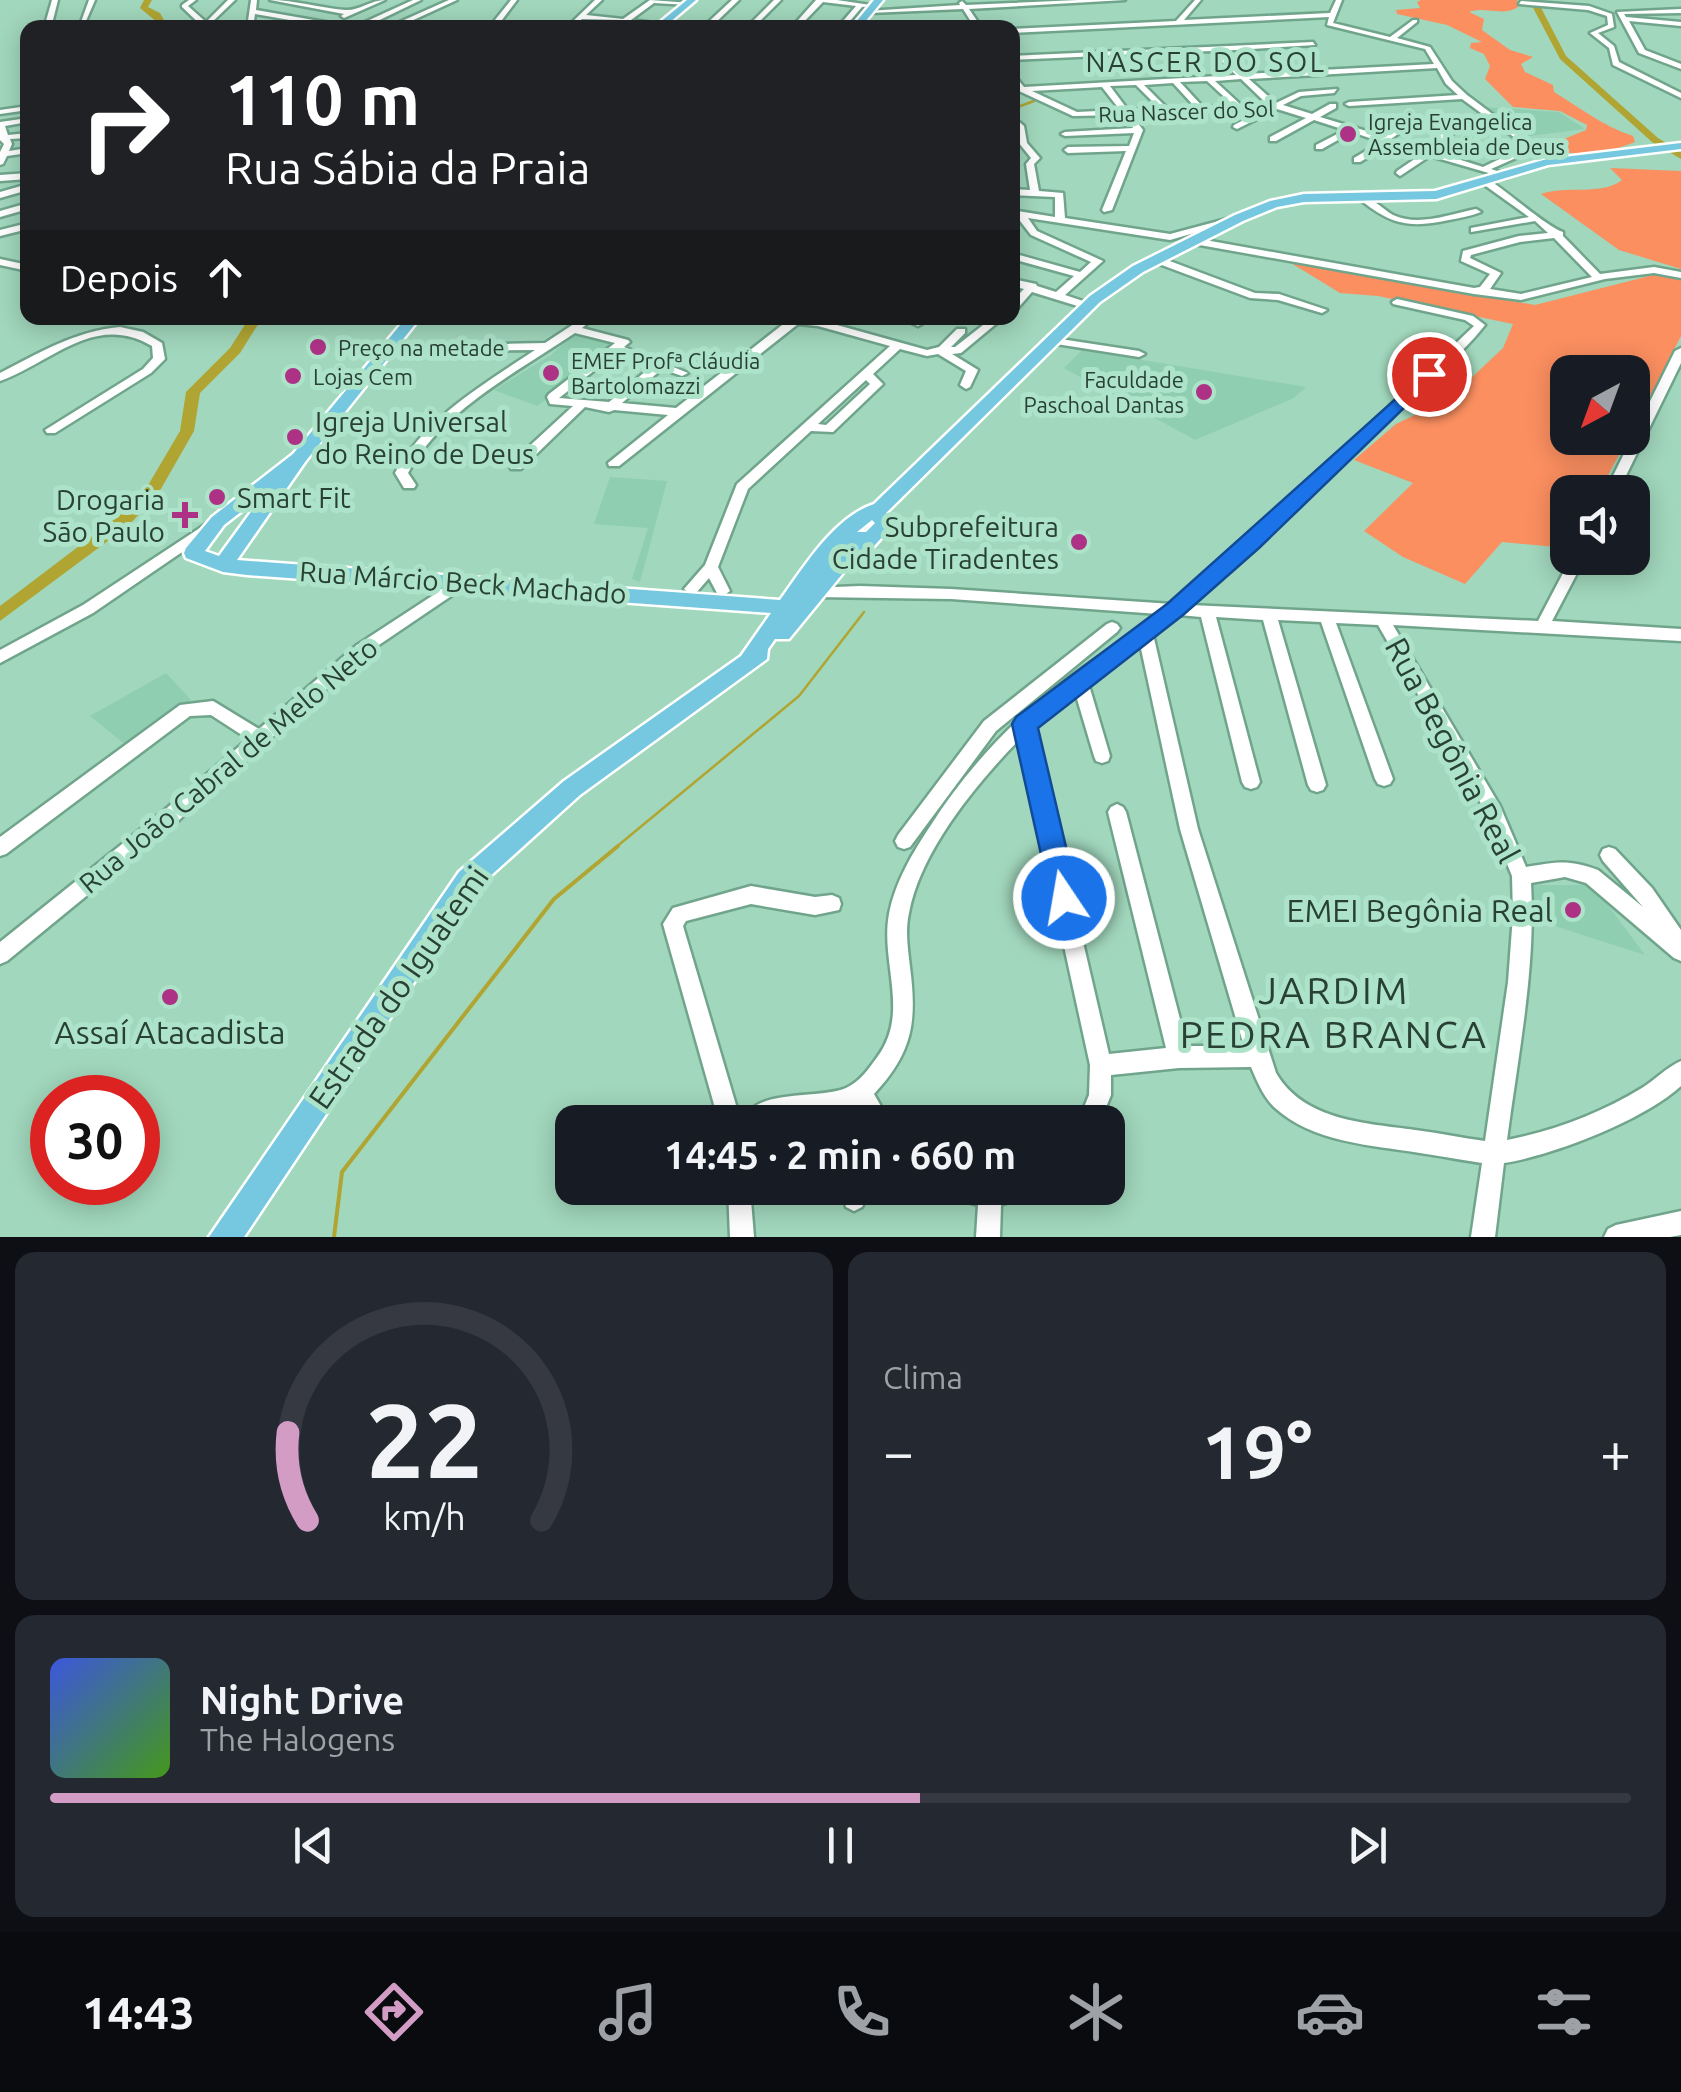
<!DOCTYPE html>
<html lang="pt">
<head>
<meta charset="utf-8">
<style>
  body { margin:0; font-family:Ubuntu,sans-serif; background:#242831; color:#f1f3f6; height:100vh; display:flex; flex-direction:column; font-size:38px; white-space:nowrap }
  * { box-sizing:border-box; margin:0 }
  p { font-size:32px; color:#9ea1a6 }
  .icon { flex:none; width:55px; height:55px; fill:none; stroke:currentColor; stroke-width:2; stroke-linecap:round; stroke-linejoin:round }
  .map { position:relative; height:1237px; overflow:hidden }
  .details { display:flex; flex-direction:column; gap:15px; padding:15px; background:#0d0f14; flex:1 }
  .details>* { flex:none }
  .banner { position:absolute; left:20px; top:20px; width:1000px; height:305px; border-radius:20px; box-shadow:0 5px 25px #0003; background:#202124; color:#fff; overflow:hidden }
  .needle { width:65px; rotate:221deg }
  .buttons { position:absolute; left:1550px; top:355px; display:grid; gap:20px }
  .buttons a { display:grid; place-items:center; width:100px; height:100px; border-radius:20px; background:#171b24; box-shadow:0 5px 25px #0003; font-size:50px }
  .speed { position:absolute; left:30px; top:1075px; display:flex; gap:20px; font-size:50px; font-weight:700; text-align:center }
  .speed>* { display:grid; place-content:center; width:130px; height:130px; border-radius:50%; background:#171b24; box-shadow:0 5px 25px #0003; line-height:1 }
  .speed .limit { border:15px solid #d22; background:#fff; color:#111 }
  .pin { position:absolute; display:grid; place-items:center; width:85px; height:85px; color:#fff; margin:-42px; border:5px solid #fff; border-radius:50%; box-shadow:0 2px 10px #0007 }
  .me { position:absolute; width:110px; margin:-55px; rotate:348deg; stroke-linejoin:round; filter:drop-shadow(0 0 8px #0008) }
  .turn { display:flex; align-items:center; gap:35px; height:210px; padding:0 40px; font-size:45px }
  .turn .icon { width:130px; height:130px; stroke-width:2.5 }
  .turn b { display:block; font-size:70px; line-height:85px }
  .then { display:flex; align-items:center; height:95px; padding:0 40px; background:#0003; gap:20px; font-size:38px }
  .big { font-size:75px; font-weight:700; line-height:1.1 }
  .details .card { flex:1; display:flex; flex-direction:column; justify-content:center; gap:15px; min-width:0; padding:0 35px; border-radius:20px; background:#242831 }
  .details .dial { align-items:center; gap:0 }
  .dial svg { height:260px; overflow:visible; fill:none; stroke:#363941; stroke-width:7; stroke-linecap:round; text-anchor:middle }
  .dial text { fill:#f1f3f6; stroke:none }
  .song { display:flex; align-items:center; gap:30px }
  .cover { width:120px; height:120px; border-radius:15px; background:linear-gradient(135deg,hsl(230 70% 55%),hsl(100 70% 35%)) }
  .played { height:10px; border-radius:5px; background:linear-gradient(90deg,#d29cc4 55%,#363941 55%) }
  .keys { display:flex; justify-content:space-around; direction:ltr }
  .heat { display:flex; justify-content:space-between; align-items:center; font-size:55px; direction:ltr }
  .details .tiles { flex:1; display:grid; gap:15px; grid-template-columns:1fr 1fr }
  .card:last-child { grid-column:span 2 }
  .trip { position:absolute; left:555px; top:1105px; width:570px; height:100px; border-radius:20px; background:#171b24; box-shadow:0 5px 25px #0003; font-weight:700; line-height:100px; text-align:center }
  .tabs { display:flex; height:160px; justify-content:space-around; align-items:center; background:#090b0e; color:#9ea1a6 }
  .tabs .icon { width:70px; height:70px }
  .tabs .active { color:#d29cc4 }
  .tabs b { font-size:45px; color:#f1f3f6 }
  .map>svg:first-child { display:block }
  .built { fill:#8fceb0 }
  .green { fill:#fb8f60 }
  .lines { fill:none; stroke-linecap:round; stroke-linejoin:round }
  .stream-far1 { stroke:#b0a533; stroke-width:2.5 }
  .stream { stroke:#b0a533; stroke-width:4 }
  .river { fill:#b0a533; fill-rule:evenodd }
  .minor-casing { stroke:#70a58c; stroke-width:5 }
  .major-casing { stroke:#fff; stroke-width:5 }
  .minor { fill:#fff; fill-rule:evenodd }
  .major { fill:#75c8df; fill-rule:evenodd }
  .route { fill:#1a73e8; stroke:#114b97; stroke-width:2.5 }
  .poi-dot { fill:#ad3286; stroke:#ade4c9; stroke-width:4 }
  .labels { text-anchor:middle; dominant-baseline:central; stroke-width:10; stroke-linejoin:round; paint-order:stroke }
  .far-street-label { font-size:22px; fill:#294035; stroke:#ade4c9 }
  .far-poi-label { font-size:22px; fill:#294035; stroke:#ade4c9; text-anchor:start }
  .far-quarter-label { font-size:28px; letter-spacing:2.5px; fill:#294035; stroke:#ade4c9 }
  .poi-label { font-size:28px; fill:#294035; stroke:#ade4c9; text-anchor:start }
  .street-label { font-size:28px; fill:#294035; stroke:#ade4c9 }
  .near-street-label { font-size:32px; fill:#294035; stroke:#ade4c9 }
  .near-poi-label { font-size:32px; fill:#294035; stroke:#ade4c9; text-anchor:end }
  .near-quarter-label { font-size:38px; letter-spacing:2.5px; fill:#294035; stroke:#ade4c9 }
</style>
</head>
<body>
<div class="map">
<svg width="1681" height="1237" viewBox="0 0 1681 1237">
  <rect width="100%" height="100%" fill="#a1d7bc"/>
  <g class="built">
    <polygon points="1483,107 1559,112 1585,129 1523,137"/>
    <polygon points="577,332 621,343 537,406 494,390 551,355"/>
    <polygon points="1082,350 1306,387 1294,398 1195,440 1064,368"/>
    <polygon points="610,477 667,481 640,582 632,579 648,528 594,524"/>
    <polygon points="166,673 191,700 127,746 90,716"/>
    <polygon points="1533,885 1585,885 1604,900 1645,955 1536,920"/>
  </g>
  <g class="green">
    <path d="M1421,0H1517L1518,7C1503,17 1485,6 1469,12L1484,19L1482,30L1510,50L1533,57L1521,64L1525,72L1553,85L1554,92C1580,108 1603,126 1633,136L1635,142C1611,151 1591,157 1563,152L1567,146L1564,139L1586,130L1587,125L1560,111L1513,107L1485,79L1490,66L1484,54L1470,48L1471,43L1482,42L1447,25L1397,14L1396,10L1420,8L1417,2Z"/>
    <path d="M1610,168L1681,171V269L1619,250L1541,194C1566,185 1602,196 1622,180Z"/>
    <polygon points="1291,263 1535,305 1653,275 1681,279 1681,336 1633,429 1632,372 1568,372 1568,438 1628,438 1599,492 1568,492 1567,548 1502,542 1465,584 1403,557 1364,531 1413,483 1354,460 1396,424 1450,398 1503,348 1513,324 1378,296 1340,293"/>
  </g>
  <g class="lines">
    <g class="stream-far1">
      <polyline points="1012,109 1034,101"/>
      <polyline points="615,848 799,696 864,612"/>
    </g>
    <polyline class="stream" points="334,1237 342,1172 554,899 618,846"/>
    <g class="river">
      <polygon points="144,0 152,0 148,7 160,13 165,22 160,28 151,28 157,22 140,8"/>
      <polygon points="1529,0 1537,0 1566,56 1658,138 1681,152 1681,159 1652,142 1560,59"/>
      <polygon points="253,318 268,318 257,326 240,353 200,393 194,431 158,494 128,526 0,621 0,606 116,518 147,487 180,431 186,392 230,348 248,320"/>
    </g>
    <defs>
      <g id="minor">
        <polygon points="52,0 58,0 51,28 44,28"/>
        <polygon points="89,0 95,0 86,21 81,22"/>
        <polygon points="189,0 196,0 188,6 206,22 228,0 235,0 209,25 212,28 204,28 182,7 182,5"/>
        <polygon points="251,0 257,0 256,10 354,27 413,0 421,0 363,28 336,28 255,14 253,28 247,28"/>
        <path d="M270,0C295,0 320,8 345,10C359,11 371,0 385,0L344,18L341,16L344,14Z"/>
        <polygon points="449,0 457,0 396,28 386,28"/>
        <polygon points="511,0 517,0 496,28 460,25 463,23 491,25"/>
        <polygon points="595,0 602,0 586,15 623,19 650,0 691,3 688,5 654,3 631,20 662,24 660,27 625,23 622,20 582,19 573,28 566,28"/>
        <polygon points="732,0 739,0 710,28 702,28"/>
        <polygon points="774,0 781,0 753,28 746,28"/>
        <polygon points="816,0 837,0 877,6 862,7 844,28 837,28 856,6 823,2 798,28 791,28"/>
        <polygon points="1078,0 1125,0 969,9 982,28 975,28 963,9 870,13 867,11 960,5 959,3 962,1 966,5"/>
        <path d="M1195,0H1201L1184,20L1330,13L1336,0H1342L1333,23L1390,37L1413,20H1417V22L1397,38L1430,47L1452,81L1467,95L1531,143L1516,158L1491,169L1506,174V178L1430,156L1400,176L1396,173L1397,171L1422,154L1390,144L1360,162H1354V158L1381,142L1352,132L1322,149H1316V145L1345,130L1314,120L1276,141H1270V137L1306,118L1277,109L1237,129L1233,127L1234,125L1265,109L1131,114L1143,130L1112,210L1104,212L1102,210L1126,151L1068,153L1064,150L1068,147L1129,146L1134,133L1065,136L1061,134L1065,132L1133,128L1123,115L1073,116L1019,91L1012,80V72L1024,87L1236,75L1211,51L1012,60V56L1313,42L1315,45L1219,51L1245,74L1434,64L1425,49L1327,25L1329,17L1012,33V29L1176,21ZM1437,68L1446,84L1458,95L1349,102L1345,104L1349,106L1462,99L1522,143L1510,154L1483,167L1429,150L1469,123V119H1463L1421,148L1391,139L1409,126V122H1403L1383,136L1320,117L1336,108V104H1330L1312,114L1283,105L1301,96L1334,93L1337,89L1299,92L1276,103L1249,79ZM1241,79L1267,104L1241,105L1215,81ZM1207,81L1233,105L1203,107L1180,82ZM1173,83L1195,107L1167,108L1144,85ZM1136,85L1159,108L1128,110L1110,86ZM1102,87L1120,110L1077,112L1032,91Z"/>
        <polygon points="1521,1 1589,6 1612,14 1614,27 1598,33 1614,46 1619,62 1681,93 1681,98 1613,65 1609,48 1590,33 1608,25 1607,16 1588,10 1519,4"/>
        <polygon points="1681,9 1681,13 1624,14 1626,17 1681,22 1681,26 1629,21 1645,50 1681,64 1681,69 1639,53 1617,12"/>
        <polygon points="28,106 28,110 0,114 0,110"/>
        <polygon points="1012,116 1024,126 1027,143 1040,158 1034,164 1039,191 1063,193 1065,218 1170,234 1234,217 1239,220 1170,240 1028,218 1037,231 1103,261 1065,295 1092,304 1092,308 1084,308 1032,292 1017,309 1012,310 1012,301 1024,289 1012,286 1012,279 1036,284 1037,286 1056,292 1074,276 1012,259 1012,253 1080,272 1091,262 1031,235 1017,217 1012,216 1012,210 1055,217 1055,197 1012,195 1012,189 1030,190 1026,164 1031,158 1019,143"/>
        <polygon points="28,118 28,122 5,126 8,135 28,133 28,138 10,139 12,144 9,151 28,148 28,153 7,156 3,164 0,165 0,152 4,144 0,140 0,122"/>
        <polygon points="28,173 28,179 0,181 0,175"/>
        <path d="M1483,180H1489C1508,192 1547,227 1563,232V236L1600,274L1654,267L1681,272V278L1654,273L1605,279L1521,300L1474,294L1194,244L1189,241L1194,238L1474,288L1480,287L1490,274L1461,261L1463,251L1519,236L1548,233L1535,221L1471,232V228L1529,217L1483,184ZM1554,238L1592,277L1521,294L1490,289L1501,273L1470,258L1471,255L1520,242Z"/>
        <polygon points="28,184 28,190 0,198 0,192"/>
        <path d="M1358,194C1371,196 1381,208 1393,215C1419,227 1450,214 1476,209L1481,212C1471,216 1460,218 1449,220C1408,229 1390,224 1358,198Z"/>
        <polygon points="28,203 28,209 0,217 0,211"/>
        <polygon points="28,223 28,229 0,236 0,230"/>
        <polygon points="1151,257 1159,257 1255,293 1279,294 1327,310 1322,313 1278,300 1250,298 1151,261"/>
        <polygon points="0,259 28,265 28,271 0,265"/>
        <path d="M1397,299L1473,316L1485,325C1460,357 1427,382 1397,410C1328,475 1263,543 1190,605L1538,621L1571,558H1585L1552,621L1681,629V641L1393,625L1500,806L1526,867C1557,862 1568,859 1598,870L1643,907L1603,861L1600,855L1603,849L1609,847L1615,849L1652,888L1681,930V961L1674,958L1586,883L1565,877L1531,883C1536,969 1518,1055 1507,1140C1554,1131 1601,1113 1642,1088C1655,1080 1667,1067 1681,1061V1086C1644,1120 1554,1155 1504,1163L1495,1237H1471L1482,1163C1461,1160 1441,1156 1420,1153C1371,1145 1313,1143 1274,1107C1263,1096 1257,1081 1251,1067L1179,1068L1111,1075V1095L1100,1122H1078L1089,1095L1090,1065L1019,740C976,784 920,852 909,913C905,931 908,949 910,967C917,1022 913,1052 874,1094L890,1122H867L857,1105C835,1115 814,1114 792,1117C774,1120 760,1122 742,1122C755,1087 818,1100 846,1088C860,1082 870,1067 878,1056C910,1012 880,962 889,914C895,882 913,852 931,825C955,787 986,750 1019,719C1061,679 1113,649 1159,614L951,599L815,597L808,592L810,588L860,586L951,589L1172,604L1281,508L1474,326L1465,320L1393,304L1392,302ZM1179,615L1201,617L1242,782L1245,787L1251,789L1257,787L1260,782L1216,617L1263,620L1308,785L1311,790L1317,792L1323,790L1326,785L1278,620L1321,622L1375,779L1378,784L1384,786L1390,784L1393,779L1336,623L1378,625L1487,814L1512,876L1513,915L1508,982L1485,1141C1462,1138 1439,1133 1415,1130C1366,1123 1304,1121 1276,1073L1198,829L1153,634ZM1140,644L1180,829L1244,1046H1187L1126,812L1123,807L1117,804L1111,807L1108,812L1166,1048L1109,1054L1033,727L1075,692L1094,756L1096,761L1102,763L1108,761L1110,756L1088,682Z"/>
        <path d="M583,318H594L582,328L628,340L630,342L624,347L688,373L682,376L662,369L622,403L676,408L786,322L775,320L774,318L819,320L927,350L939,347L957,329H965V333L951,347H955L992,318H1003L961,353L952,354L978,370L970,387L966,389L960,385L966,371L938,354L927,356L900,349L873,374L883,384L881,386L833,432L811,431L748,489L718,567L730,591L723,596L718,595L709,578L696,593L691,594L684,589L705,565L737,484L890,346L818,326L798,324L619,466H609L608,463L668,415L614,410L609,412L585,407L521,469H511L510,466L511,463L573,406L550,404L547,397L549,394L615,343L575,333C520,370 440,412 408,473L416,485L414,488H404L395,473C425,418 484,384 535,350L390,351L384,348L386,346L545,343ZM618,352L652,366L609,402L559,398ZM866,380L870,384L826,425L818,424Z"/>
        <polygon points="901,318 914,318 923,323 918,326"/>
        <path d="M120,327L143,332L162,343L165,359L151,373L55,433H47L45,430L143,369L153,358L152,346C95,312 52,362 0,381V373C39,353 75,331 120,327Z"/>
        <polygon points="1054,338 1139,351 1145,354 1139,357 1050,343 1050,339"/>
        <polygon points="1681,348 1681,363 1618,492 1605,492 1675,351"/>
        <polygon points="215,518 222,523 220,526 93,613 0,663 0,650 83,605"/>
        <polygon points="461,577 466,578 468,582 466,586 367,653 179,820 7,961 0,964 0,942 167,808 248,739 211,715 190,716 6,854 0,856 0,837 180,705 213,701 259,729 357,645"/>
        <polygon points="1112,622 1117,624 1120,628 1117,632 996,731 910,847 904,849 898,847 895,841 898,835 984,721 1107,624"/>
        <polygon points="751,886 815,897 832,895 839,898 841,904 839,910 815,915 751,904 686,921 683,926 741,1122 719,1122 663,924 673,908"/>
        <polygon points="728,1188 750,1188 754,1237 730,1237"/>
        <polygon points="842,1188 864,1188 866,1199 862,1207 854,1211 846,1207"/>
        <polygon points="946,1188 1027,1188 1024,1196 1001,1205 1000,1237 976,1237 978,1205 949,1196"/>
        <polygon points="1681,1211 1681,1235 1670,1237 1604,1237 1608,1229 1616,1225"/>
      </g>
      <g id="major">
        <polygon points="687,0 696,0 663,28 653,28"/>
        <polygon points="874,0 883,0 860,28 851,28"/>
        <path d="M1681,143V149L1548,165L1436,199L1304,202L1277,207L1243,221L1143,272L1100,302L886,513L895,522L892,526L866,555L857,556L789,639H775L768,649L767,659L580,795L477,888L244,1237H209L459,872L564,781L741,656L771,613L247,575L223,572L186,558L184,553L186,548L212,517L293,454L406,318H420L305,462L237,560L780,600C804,567 834,517 874,504L1090,296L1133,266L1235,215L1270,201L1304,194L1435,191L1547,159ZM264,494L219,556L205,551L224,525ZM872,520L875,523L866,532H857Z"/>
      </g>
    </defs>
    <use href="#minor" class="minor-casing"/>
    <use href="#major" class="major-casing"/>
    <use href="#minor" class="minor"/>
    <use href="#major" class="major"/>
  </g>
  <polygon class="route" points="1429,369 1435,370 1435,378 1259,548 1183,615 1038,728 1078,898 1074,908 1064,912 1053,908 1012,724 1016,717 1167,604"/>
  <g class="poi-dot">
    <circle cx="1348" cy="134" r="10"/>
    <circle cx="318" cy="347" r="10"/>
    <circle cx="551" cy="373" r="10"/>
    <circle cx="293" cy="376" r="10"/>
    <circle cx="1204" cy="392" r="10"/>
    <circle cx="295" cy="437" r="10"/>
    <circle cx="217" cy="497" r="10"/>
    <path d="M180 500h10v10h10v10h-10v10h-10v-10h-10v-10h10z"/>
    <circle cx="1079" cy="542" r="10"/>
    <circle cx="1573" cy="910" r="10"/>
    <circle cx="170" cy="997" r="10"/>
  </g>
  <g class="labels">
    <g class="far-street-label">
      <text transform="translate(1186 111) rotate(-2)">Rua Nascer do Sol</text>
    </g>
    <g class="far-poi-label">
      <text x="1368" y="121">Igreja Evangelica<tspan x="1368" dy="25">Assembleia de Deus</tspan></text>
      <text x="338" y="347">Preço na metade</text>
      <text x="571" y="360">EMEF Profª Cláudia<tspan x="571" dy="25">Bartolomazzi</tspan></text>
      <text x="313" y="376">Lojas Cem</text>
      <text x="1184" y="379" text-anchor="end">Faculdade<tspan x="1184" dy="25">Paschoal Dantas</tspan></text>
    </g>
    <g class="far-quarter-label">
      <text x="1206" y="61">NASCER DO SOL</text>
    </g>
    <g class="poi-label">
      <text x="315" y="421">Igreja Universal<tspan x="315" dy="32">do Reino de Deus</tspan></text>
      <text x="237" y="497">Smart Fit</text>
      <text x="165" y="499" text-anchor="end">Drogaria<tspan x="165" dy="32">São Paulo</tspan></text>
      <text x="1059" y="526" text-anchor="end">Subprefeitura<tspan x="1059" dy="32">Cidade Tiradentes</tspan></text>
    </g>
    <g class="street-label">
      <text transform="translate(463 582) rotate(4)">Rua Márcio Beck Machado</text>
      <text transform="translate(228 765) rotate(-40)">Rua João Cabral de Melo Neto</text>
    </g>
    <g class="near-street-label">
      <text transform="translate(1453 750) rotate(62)">Rua Begônia Real</text>
      <text transform="translate(398 987) rotate(-55)">Estrada do Iguatemi</text>
    </g>
    <g class="near-poi-label">
      <text x="1553" y="910">EMEI Begônia Real</text>
      <text x="170" y="1032" text-anchor="middle">Assaí Atacadista</text>
    </g>
    <g class="near-quarter-label">
      <text x="1334" y="990">JARDIM<tspan x="1334" dy="44">PEDRA BRANCA</tspan></text>
    </g>
  </g>
</svg>
<div class="buttons">
<a><svg class="needle" viewBox="-14 -14 28 28"><path d="M0-13l5 13h-10z" fill="#e53935"/><path d="M0 13l5-13h-10z" fill="#9ea1a6"/></svg></a>
<a><svg class="icon" aria-label="sound" viewBox="0 0 24 24"><path d="M4 9h4l5-4v14l-5-4H4zM17 9q2 3 0 6"/></svg></a>
</div>
<div class="speed"><div class="limit">30</div></div>
<div class="pin" style="left:1429px;top:374px;background:#d93025"><svg class="icon" aria-label="arrive" viewBox="0 0 24 24"><path d="M6 21V4h12l-3 4 3 4H6"/></svg></div>
<svg class="me" style="left:1064px;top:898px" viewBox="-20 -20 40 40"><circle r="17" fill="#1a73e8" stroke="#fff" stroke-width="3"/><path d="M0-11L8 9 0 5-8 9z" fill="#fff"/></svg>
<div class="trip">14:45 · 2 min · 660 m</div>
<div class="banner">
<div class="turn"><svg class="icon" aria-label="right" viewBox="0 0 24 24"><path d="M7 20v-9h11M14 6l5 5-5 5"/></svg><div><b>110 m</b>Rua Sábia da Praia</div></div>
<div class="then">Depois<svg class="icon" aria-label="ahead" viewBox="0 0 24 24"><path d="M12 20V5M6 11l6-6 6 6"/></svg></div>
</div>
</div>
<section class="details">
<div class="tiles">
<div class="card dial"><svg viewBox="0 0 100 80">
<path d="M14 69A42 42 0 1 1 86 69"/>
<path d="M14 69A42 42 0 0 1 8 42" stroke="#d29cc4"/>
<text x="50" y="56" font-size="32" font-weight="700">22</text>
<text x="50" y="72" font-size="11">km/h</text>
</svg></div>
<div class="card"><p>Clima</p>
<div class="heat"><a>−</a><b class="big">19°</b><a>+</a></div>
</div>
<div class="card">
<div class="song"><i class="cover"></i><div><b>Night Drive</b><p>The Halogens</p></div></div>
<div class="played"></div>
<div class="keys"><svg class="icon" aria-label="previous" viewBox="0 0 24 24"><path d="M18 5L8 12l10 7zM5 5v14"/></svg><svg class="icon" aria-label="pause" viewBox="0 0 24 24"><path d="M8 5v14M16 5v14"/></svg><svg class="icon" aria-label="next" viewBox="0 0 24 24"><path d="M6 5l10 7-10 7zM19 5v14"/></svg></div>
</div>
</div>
</section>
<nav class="tabs">
<b>14:43</b>
<svg class="icon active" aria-label="directions" viewBox="0 0 24 24"><path d="M12 3l9 9-9 9-9-9zM9 14v-3h6M13 9l2 2-2 2"/></svg>
<svg class="icon" aria-label="music" viewBox="0 0 24 24"><path d="M9 18V5l10-2v13"/><circle cx="6" cy="18" r="3"/><circle cx="16" cy="16" r="3"/></svg>
<svg class="icon" aria-label="phone" viewBox="0 0 24 24"><path d="M5 4h4l2 5-3 2q2 4 5 5l2-3 5 2v4C11 20 4 13 5 4z"/></svg>
<svg class="icon" aria-label="climate" viewBox="0 0 24 24"><path d="M12 3v18M4 7l16 10M4 17L20 7"/></svg>
<svg class="icon" aria-label="car" viewBox="0 0 24 24"><path d="M5 17H2v-5l4-1 3-4h7l3 4 3 1v5h-3M9 17h6M6 11h13"/><circle cx="7" cy="17" r="2"/><circle cx="17" cy="17" r="2"/></svg>
<svg class="icon" aria-label="filters" viewBox="0 0 24 24"><path d="M4 7h16M4 17h16"/><circle cx="9" cy="7" r="2"/><circle cx="15" cy="17" r="2"/></svg>
</nav>
</body>
</html>
